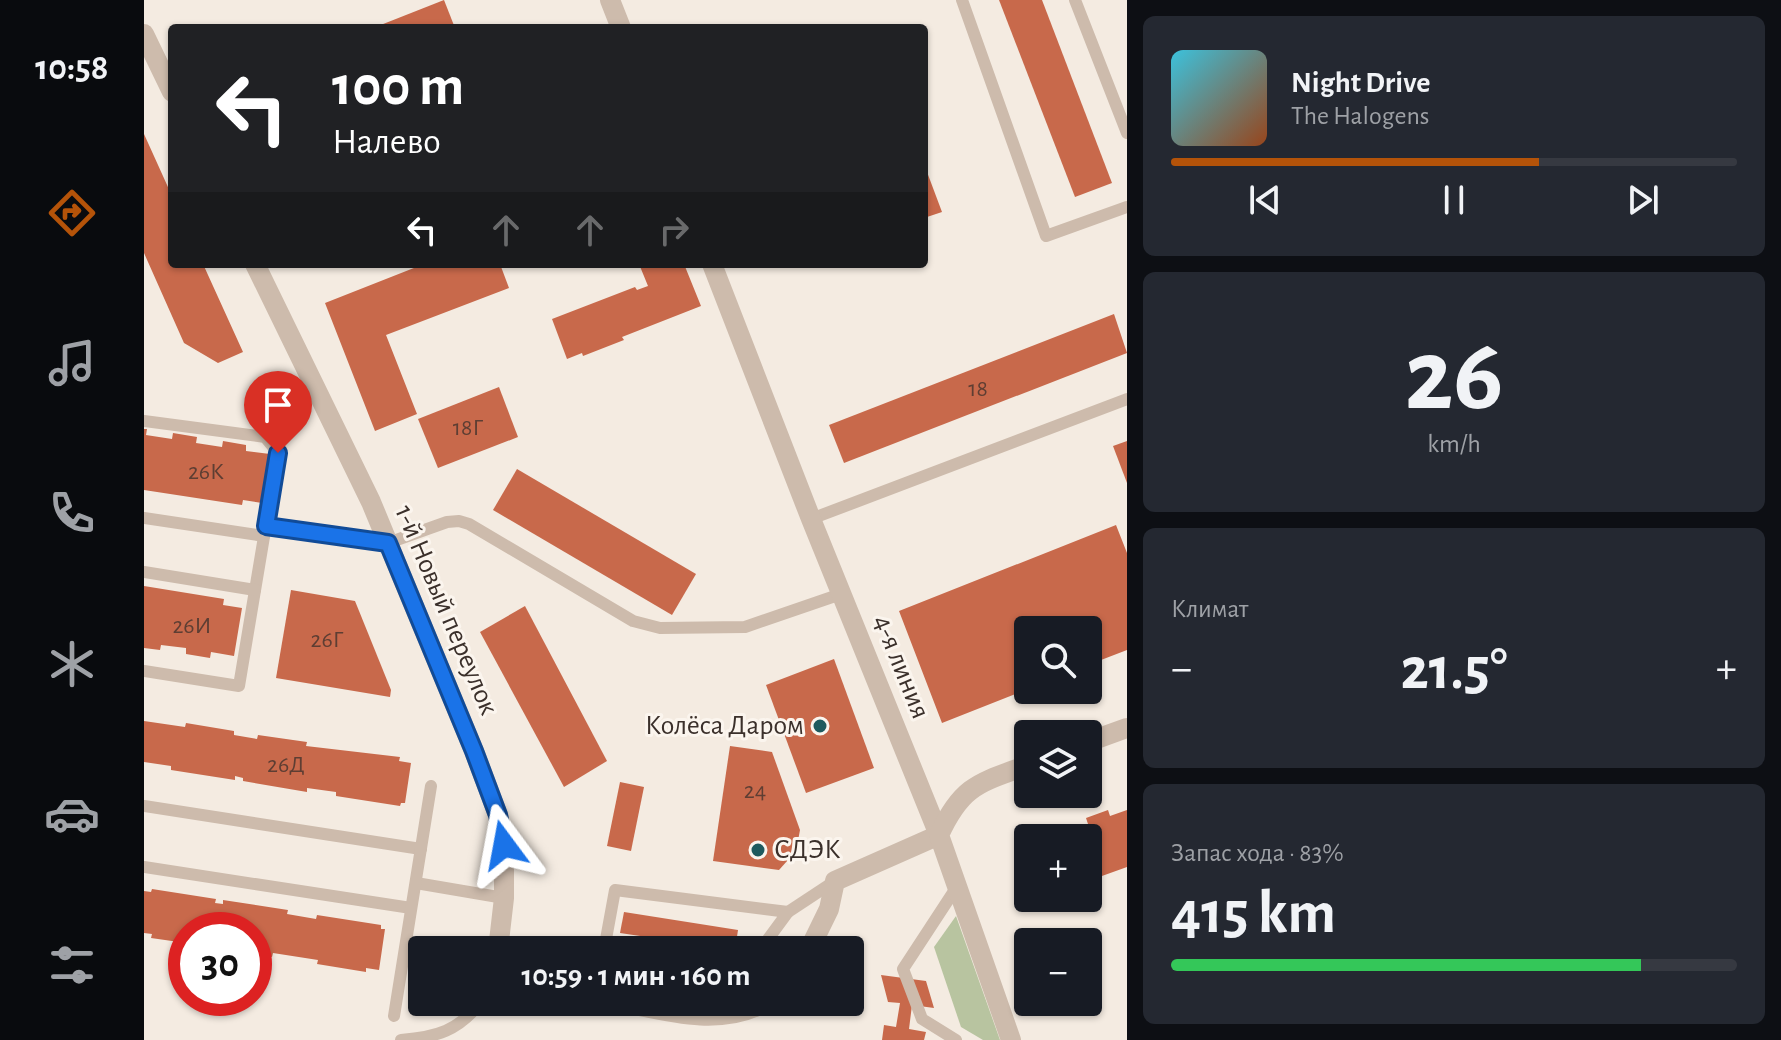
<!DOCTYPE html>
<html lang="ru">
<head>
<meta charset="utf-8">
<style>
  body { margin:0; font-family:"Alegreya Sans",sans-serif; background:#242831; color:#f1f3f6; height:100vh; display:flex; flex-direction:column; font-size:30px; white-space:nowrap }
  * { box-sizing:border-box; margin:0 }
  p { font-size:26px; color:#9ea1a6 }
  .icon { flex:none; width:44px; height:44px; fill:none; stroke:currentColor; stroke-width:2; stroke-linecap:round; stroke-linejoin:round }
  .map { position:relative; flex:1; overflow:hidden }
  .drawer { display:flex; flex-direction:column; gap:16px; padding:16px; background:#0d0f14; width:654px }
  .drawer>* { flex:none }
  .hud { position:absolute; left:24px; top:24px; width:760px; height:244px; border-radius:8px; box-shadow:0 2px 6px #0004; background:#202124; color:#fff; overflow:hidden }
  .buttons { position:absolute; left:870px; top:616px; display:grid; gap:16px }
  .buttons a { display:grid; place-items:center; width:88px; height:88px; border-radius:8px; background:#171b24; box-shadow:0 2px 6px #0004; font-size:40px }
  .speed { position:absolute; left:24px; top:912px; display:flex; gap:16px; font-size:40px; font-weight:700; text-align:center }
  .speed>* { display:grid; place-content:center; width:104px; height:104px; border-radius:50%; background:#171b24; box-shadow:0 2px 6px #0004; line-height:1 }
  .speed .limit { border:12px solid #d22; background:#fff; color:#111 }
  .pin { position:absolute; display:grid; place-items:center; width:68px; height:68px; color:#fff; margin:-82px -34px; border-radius:50% 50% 50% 0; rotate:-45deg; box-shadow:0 0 8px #0007 }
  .pin .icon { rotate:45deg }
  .me { position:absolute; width:88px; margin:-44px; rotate:347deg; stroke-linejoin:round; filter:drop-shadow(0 0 6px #0008) }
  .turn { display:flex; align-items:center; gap:28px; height:168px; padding:0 32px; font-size:36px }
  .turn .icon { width:104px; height:104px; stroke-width:2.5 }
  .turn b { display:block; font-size:56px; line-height:68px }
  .lanes { display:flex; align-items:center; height:76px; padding:0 32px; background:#0003; justify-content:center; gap:40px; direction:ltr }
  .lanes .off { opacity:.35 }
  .big { font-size:60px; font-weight:700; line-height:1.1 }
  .drawer .card { flex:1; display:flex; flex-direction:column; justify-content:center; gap:12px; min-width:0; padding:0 28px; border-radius:12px; background:#242831 }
  .drawer .dial { align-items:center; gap:0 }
  .dial b { font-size:104px; line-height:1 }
  .song { display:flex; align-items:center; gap:24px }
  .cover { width:96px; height:96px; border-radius:12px; background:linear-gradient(135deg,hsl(190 70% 55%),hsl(20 70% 35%)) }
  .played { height:8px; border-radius:4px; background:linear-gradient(90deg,#b45309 65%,#363941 65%) }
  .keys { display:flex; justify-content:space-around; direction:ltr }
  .heat { display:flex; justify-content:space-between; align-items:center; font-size:44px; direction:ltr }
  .charge { height:12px; border-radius:6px; background:linear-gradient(90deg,#34c759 83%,#363941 0) }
  .trip { position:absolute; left:264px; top:936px; width:456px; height:80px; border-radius:8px; background:#171b24; box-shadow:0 2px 6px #0004; font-weight:700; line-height:80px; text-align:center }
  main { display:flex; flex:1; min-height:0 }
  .dock { display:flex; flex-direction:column; width:144px; justify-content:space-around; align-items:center; background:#090b0e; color:#9ea1a6 }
  .dock .icon { width:56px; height:56px }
  .dock .on { color:#b45309 }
  .dock b { font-size:36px; color:#f1f3f6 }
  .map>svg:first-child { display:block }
  .green { fill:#b8c4a0 }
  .building { fill:#c8694b }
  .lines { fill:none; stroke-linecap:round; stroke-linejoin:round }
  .service { stroke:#cdbbac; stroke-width:12 }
  .minor { stroke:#cdbbac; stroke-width:20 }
  .tertiary { stroke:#cdbbac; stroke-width:20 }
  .route-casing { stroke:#114b97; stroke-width:20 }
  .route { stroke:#1a73e8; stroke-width:14 }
  .poi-dot { fill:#1f5a5e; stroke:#fbf5ee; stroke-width:3 }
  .labels { text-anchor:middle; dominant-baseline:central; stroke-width:6; stroke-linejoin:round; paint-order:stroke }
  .number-label { font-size:24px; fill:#5e3e33 }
  .street-label { font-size:28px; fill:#3b302b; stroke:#fbf5ee }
  .poi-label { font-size:28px; fill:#3b302b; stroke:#fbf5ee; text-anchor:end }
</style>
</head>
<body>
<main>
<nav class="dock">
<b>10:58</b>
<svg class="icon on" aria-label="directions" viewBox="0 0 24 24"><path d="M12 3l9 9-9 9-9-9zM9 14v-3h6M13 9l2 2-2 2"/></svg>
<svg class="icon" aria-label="music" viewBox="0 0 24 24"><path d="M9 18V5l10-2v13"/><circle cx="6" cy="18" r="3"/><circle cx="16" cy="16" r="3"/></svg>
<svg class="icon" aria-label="phone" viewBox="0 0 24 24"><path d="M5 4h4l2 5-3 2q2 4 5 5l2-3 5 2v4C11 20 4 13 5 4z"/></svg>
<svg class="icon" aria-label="climate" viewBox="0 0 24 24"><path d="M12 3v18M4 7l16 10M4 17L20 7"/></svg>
<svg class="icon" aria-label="car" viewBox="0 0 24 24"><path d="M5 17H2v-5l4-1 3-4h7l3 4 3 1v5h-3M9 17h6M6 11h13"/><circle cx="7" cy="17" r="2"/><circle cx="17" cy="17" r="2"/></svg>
<svg class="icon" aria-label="filters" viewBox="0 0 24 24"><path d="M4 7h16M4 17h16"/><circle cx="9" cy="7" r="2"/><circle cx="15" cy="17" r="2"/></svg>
</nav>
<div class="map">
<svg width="983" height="1040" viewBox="0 0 983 1040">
  <rect width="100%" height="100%" fill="#f4ebe1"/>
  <polygon class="green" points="812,916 856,1040 839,1040 817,1027 790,947"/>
  <g class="building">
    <polygon points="300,0 311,28 229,28"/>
    <polygon points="855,0 898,0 968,183 931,197"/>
    <polygon points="0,134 28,196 28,264 59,264 99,352 74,363 40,343 0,253"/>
    <polygon points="780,164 798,212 780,218"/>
    <polygon points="280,264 356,264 365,288 242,335 273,414 231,431 181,303"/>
    <polygon points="495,264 540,264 557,306 478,337 480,340 439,356 438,353 423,359 408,319 491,287 493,290 504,286"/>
    <polygon points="970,314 983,353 700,463 685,425"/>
    <polygon points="355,387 374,437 294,468 274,419"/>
    <polygon points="0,429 3,429 2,435 28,439 29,433 53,437 52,443 78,447 79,441 102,445 102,451 126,454 118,503 99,500 98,505 0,490"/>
    <polygon points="983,441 983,483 969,446"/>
    <polygon points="373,469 552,574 528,615 349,510"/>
    <polygon points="972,525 983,553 983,650 944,665 944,630 884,630 884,689 798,723 755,611"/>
    <polygon points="0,586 80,599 79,605 98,608 90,656 67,652 66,658 42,654 42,648 17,645 16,650 0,648"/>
    <polygon points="147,590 211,601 247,690 246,697 132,678"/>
    <polygon points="381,606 463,761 420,787 336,632"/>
    <polygon points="690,659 730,768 662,793 622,685"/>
    <polygon points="0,721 41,727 42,723 90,731 90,735 113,739 114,735 163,742 162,746 256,757 255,761 267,763 261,803 257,803 256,806 192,796 192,792 163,788 163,792 99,781 99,778 91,776 91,780 27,770 27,766 0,762"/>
    <polygon points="586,746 628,752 656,830 652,851 635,870 569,861"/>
    <polygon points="476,782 500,787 487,851 463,846"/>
    <polygon points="964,810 966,816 983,810 983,867 944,881 944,838 890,838 916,828 918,834 944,824 942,818"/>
    <polygon points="884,847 884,876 874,851"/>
    <polygon points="8,889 72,899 71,903 79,904 79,900 144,910 143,914 172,919 173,915 237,925 237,929 241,929 235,970 222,968 222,972 173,964 174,960 129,953 128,957 110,954 110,930 42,930 42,943 7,938 8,934 0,933 0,891 7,892"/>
    <polygon points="480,912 594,930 591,950 476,933"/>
    <polygon points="737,975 782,981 790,1008 768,1005 765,1029 782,1032 780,1040 738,1040 740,1025 752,1027 756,1003 744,1002"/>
  </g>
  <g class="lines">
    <g class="service">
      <polyline points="818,0 902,236 983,207"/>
      <polyline points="931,0 983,133"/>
      <polyline points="0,421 121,437 134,453 95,686 0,671"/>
      <polyline points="0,518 120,536"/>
      <polyline points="667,519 983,399"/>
      <polyline points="122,526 244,543 303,522 315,521 325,524 489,621 516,628 601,627 697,594"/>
      <polyline points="0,572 111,590"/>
      <polyline points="0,806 277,849"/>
      <polyline points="0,867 267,908"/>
      <polyline points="272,883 360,898"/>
      <polyline points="644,912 691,881"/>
      <polyline points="463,950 460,950 471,890 644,912 616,950"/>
      <polyline points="250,1016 287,786"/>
      <path d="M257,1040C293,1037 314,1031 337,1002"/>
      <polyline points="812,1040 778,1019 759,969 814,885"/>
    </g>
    <g class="minor">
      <polyline points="466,0 477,28"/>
      <polyline points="0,34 28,92"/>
      <polyline points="111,264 227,502 330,751 354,815 360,845 360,898 354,950"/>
      <polyline points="568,264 667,519 795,835 691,881 685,909 665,950"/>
      <path d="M478,1002C524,1012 578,1027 621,1002"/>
    </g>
    <g class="tertiary">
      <polyline points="944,742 983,728"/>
      <path d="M867,1040L795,835C818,785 835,783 884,765"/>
    </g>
  </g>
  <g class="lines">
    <defs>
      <polyline id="route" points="134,453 122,526 244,543 330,751 354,815 360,845"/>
    </defs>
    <use href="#route" class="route-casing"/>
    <use href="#route" class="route"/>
  </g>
  <g class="poi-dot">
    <circle cx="676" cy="726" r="8"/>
    <circle cx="614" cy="850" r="8"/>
  </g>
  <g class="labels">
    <g class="number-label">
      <text x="834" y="389">18</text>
      <text x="324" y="428">18Г</text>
      <text x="62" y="472">26К</text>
      <text x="48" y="626">26И</text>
      <text x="183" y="640">26Г</text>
      <text x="142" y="765">26Д</text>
      <text x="611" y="791">24</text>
    </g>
    <g class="street-label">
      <text transform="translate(302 610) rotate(67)">1-й Новый переулок</text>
      <text transform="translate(757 667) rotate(68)">4-я линия</text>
    </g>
    <g class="poi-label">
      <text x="660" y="726">Колёса Даром</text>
      <text x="630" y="850" text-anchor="start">СДЭК</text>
    </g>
  </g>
</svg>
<div class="buttons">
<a><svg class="icon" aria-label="search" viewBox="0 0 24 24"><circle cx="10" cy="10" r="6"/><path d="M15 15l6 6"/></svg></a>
<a><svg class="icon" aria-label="layers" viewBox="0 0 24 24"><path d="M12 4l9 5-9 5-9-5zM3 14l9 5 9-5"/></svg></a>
<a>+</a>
<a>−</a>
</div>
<div class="speed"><div class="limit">30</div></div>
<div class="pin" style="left:134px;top:453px;background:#d93025"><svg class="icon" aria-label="arrive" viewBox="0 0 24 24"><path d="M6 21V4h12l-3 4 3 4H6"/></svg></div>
<svg class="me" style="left:360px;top:845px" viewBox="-20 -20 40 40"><path d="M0-17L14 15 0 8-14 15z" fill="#1a73e8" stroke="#fff" stroke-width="4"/></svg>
<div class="trip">10:59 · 1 мин · 160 m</div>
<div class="hud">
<div class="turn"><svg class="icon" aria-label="left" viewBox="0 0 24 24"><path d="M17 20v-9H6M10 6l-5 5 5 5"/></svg><div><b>100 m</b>Налево</div></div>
<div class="lanes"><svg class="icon" aria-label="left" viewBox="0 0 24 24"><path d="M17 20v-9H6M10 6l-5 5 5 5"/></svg><svg class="icon off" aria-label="ahead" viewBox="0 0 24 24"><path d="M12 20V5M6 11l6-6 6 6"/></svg><svg class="icon off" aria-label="ahead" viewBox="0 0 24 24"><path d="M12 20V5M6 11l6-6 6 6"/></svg><svg class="icon off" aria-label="right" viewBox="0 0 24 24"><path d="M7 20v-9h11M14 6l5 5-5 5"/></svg></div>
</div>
</div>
<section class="drawer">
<div class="card">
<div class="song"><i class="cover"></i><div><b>Night Drive</b><p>The Halogens</p></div></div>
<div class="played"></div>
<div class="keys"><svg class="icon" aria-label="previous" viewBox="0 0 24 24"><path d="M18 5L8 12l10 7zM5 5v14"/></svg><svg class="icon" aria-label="pause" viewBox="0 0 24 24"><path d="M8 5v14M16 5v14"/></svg><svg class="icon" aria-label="next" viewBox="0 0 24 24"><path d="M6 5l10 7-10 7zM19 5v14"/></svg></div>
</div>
<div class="card dial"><b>26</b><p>km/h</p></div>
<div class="card"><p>Климат</p>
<div class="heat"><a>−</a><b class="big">21.5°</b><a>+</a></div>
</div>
<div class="card"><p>Запас хода · 83%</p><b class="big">415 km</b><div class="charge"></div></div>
</section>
</main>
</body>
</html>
